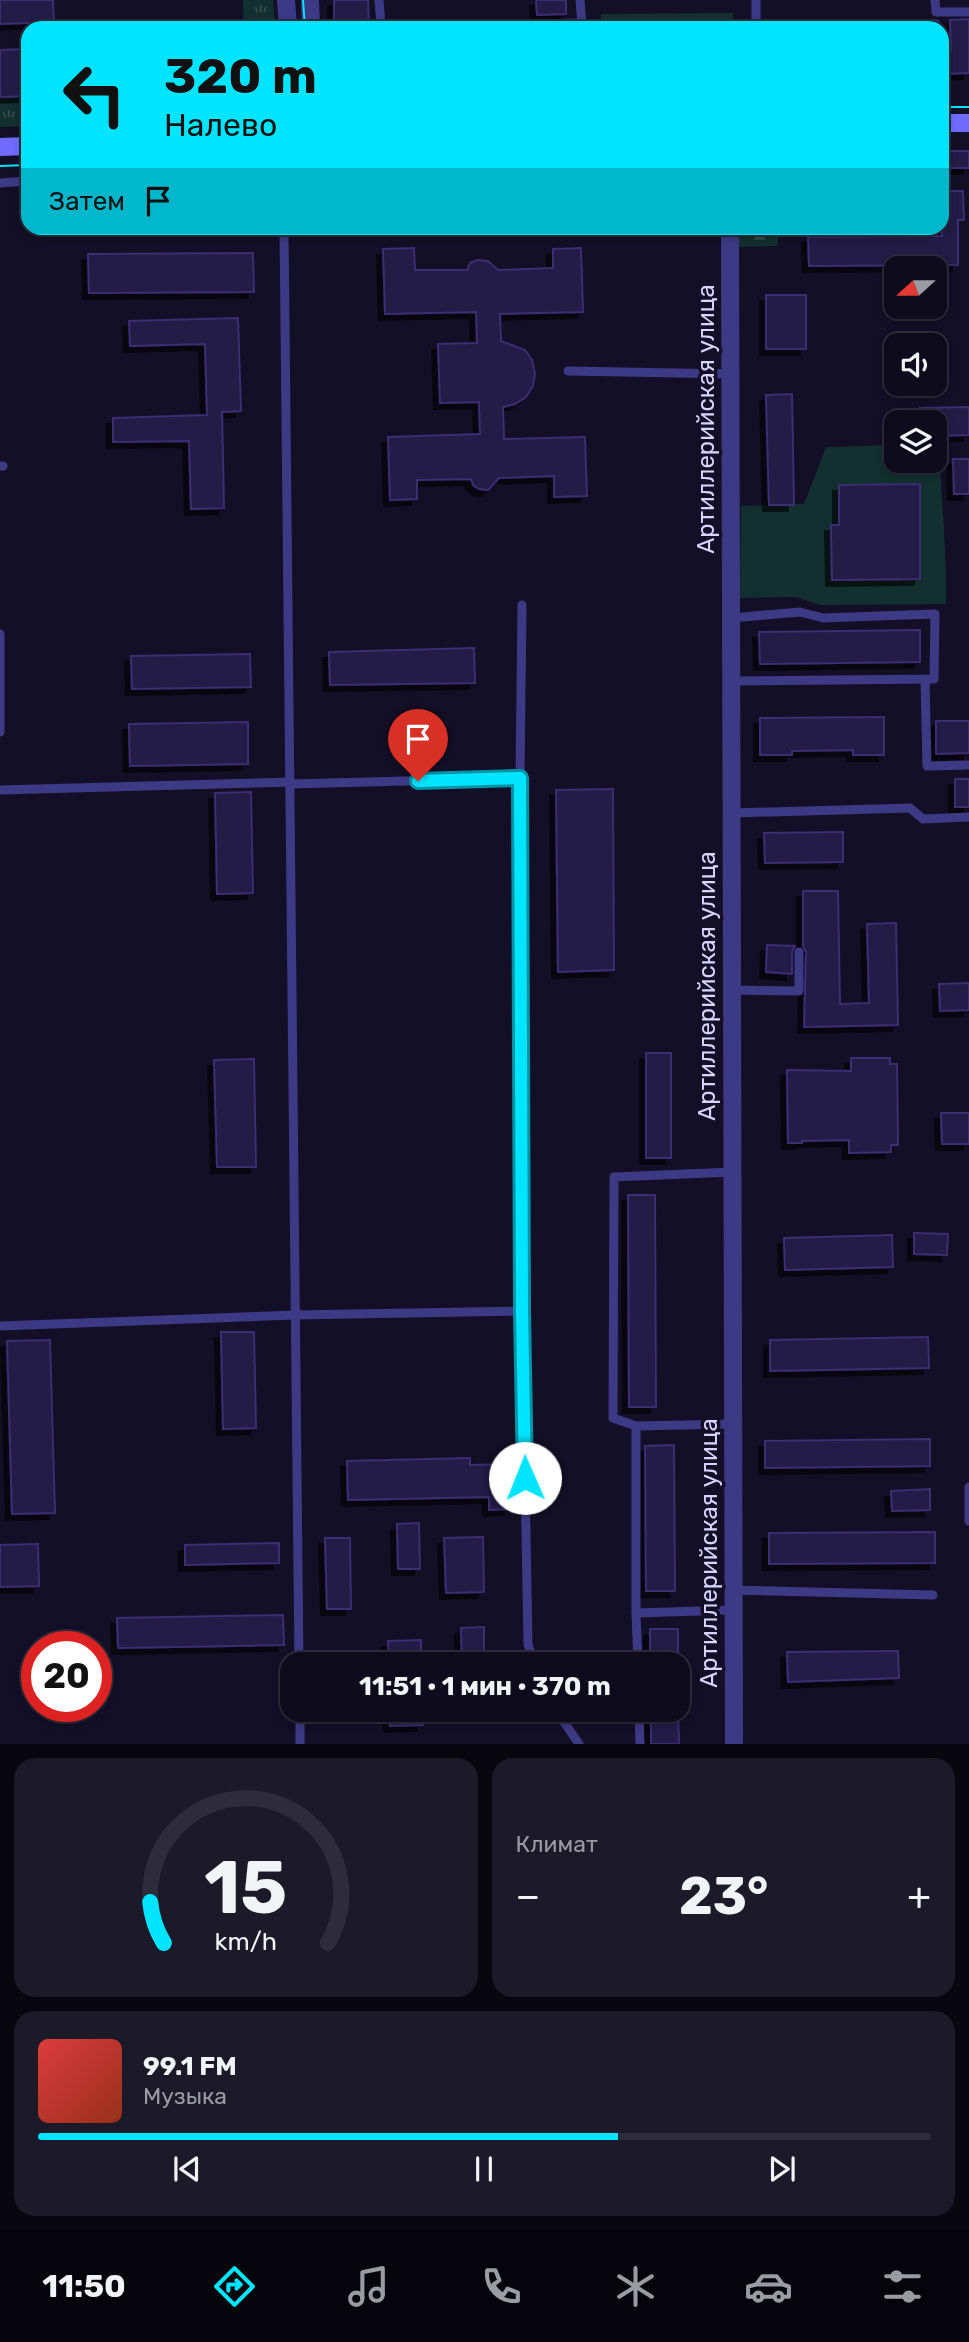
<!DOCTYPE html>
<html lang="ru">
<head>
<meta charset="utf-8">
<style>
  body { margin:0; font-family:Rubik,sans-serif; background:#1c1929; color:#f1f3f6; height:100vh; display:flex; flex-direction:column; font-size:26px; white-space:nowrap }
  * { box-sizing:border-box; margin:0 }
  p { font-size:23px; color:#9b9ba3 }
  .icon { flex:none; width:38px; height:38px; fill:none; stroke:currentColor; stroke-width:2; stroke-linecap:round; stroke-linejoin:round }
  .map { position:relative; height:1744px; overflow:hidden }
  .drawer { display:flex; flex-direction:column; gap:14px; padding:14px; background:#08060f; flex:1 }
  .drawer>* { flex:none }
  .top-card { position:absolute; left:21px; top:21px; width:928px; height:214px; border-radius:21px; box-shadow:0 4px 10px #0003,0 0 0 2px #2e2b3b; background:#00e5ff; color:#111; overflow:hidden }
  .needle { width:46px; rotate:249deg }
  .controls { position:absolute; left:884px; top:256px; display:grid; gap:14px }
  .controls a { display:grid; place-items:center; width:63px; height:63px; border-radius:14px; background:#0e0b1c; box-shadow:0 4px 10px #0003,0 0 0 2px #2e2b3b; font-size:35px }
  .speed { position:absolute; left:21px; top:1631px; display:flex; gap:14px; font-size:35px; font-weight:700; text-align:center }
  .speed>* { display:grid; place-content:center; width:91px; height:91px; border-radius:50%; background:#0e0b1c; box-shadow:0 4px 10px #0003,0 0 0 2px #2e2b3b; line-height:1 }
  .speed .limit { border:10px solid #d22; background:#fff; color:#111 }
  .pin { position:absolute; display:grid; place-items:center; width:60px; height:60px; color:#fff; margin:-72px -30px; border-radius:50% 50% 50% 0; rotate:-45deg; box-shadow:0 0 7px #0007 }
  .pin .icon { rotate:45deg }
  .me { position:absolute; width:77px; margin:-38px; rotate:359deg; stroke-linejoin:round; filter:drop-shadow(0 0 5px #0008) }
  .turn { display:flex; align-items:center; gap:24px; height:147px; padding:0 28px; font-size:32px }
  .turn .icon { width:91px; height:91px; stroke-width:2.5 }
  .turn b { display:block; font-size:49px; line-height:60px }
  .then { display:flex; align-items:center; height:66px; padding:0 28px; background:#0003; gap:14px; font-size:26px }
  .big { font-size:52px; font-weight:700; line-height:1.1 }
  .drawer .widget { flex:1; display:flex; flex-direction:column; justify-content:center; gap:10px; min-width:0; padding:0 24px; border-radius:21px; background:#1c1929 }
  .drawer .dial { align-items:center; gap:0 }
  .dial svg { height:182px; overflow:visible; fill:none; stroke:#2e2b3b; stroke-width:7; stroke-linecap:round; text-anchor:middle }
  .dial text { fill:#f1f3f6; stroke:none }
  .song { display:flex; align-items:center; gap:21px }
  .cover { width:84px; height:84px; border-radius:10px; background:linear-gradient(135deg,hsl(0 70% 55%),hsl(10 70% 35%)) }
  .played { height:7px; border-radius:4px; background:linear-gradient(90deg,#00e5ff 65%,#2e2b3b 65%) }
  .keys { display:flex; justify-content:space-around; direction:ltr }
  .heat { display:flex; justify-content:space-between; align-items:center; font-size:38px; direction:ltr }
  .drawer .tiles { flex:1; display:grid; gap:14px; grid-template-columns:1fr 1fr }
  .widget:last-child { grid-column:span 2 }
  .trip { position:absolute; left:280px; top:1652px; width:410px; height:70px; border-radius:21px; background:#0e0b1c; box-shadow:0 4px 10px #0003,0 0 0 2px #2e2b3b; font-weight:700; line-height:70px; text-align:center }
  .menu { display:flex; height:112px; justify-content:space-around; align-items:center; background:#06040b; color:#9b9ba3 }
  .menu .icon { width:49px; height:49px }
  .menu .on { color:#00e5ff }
  .menu b { font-size:32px; color:#f1f3f6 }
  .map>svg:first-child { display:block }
  .grass { fill:url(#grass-tufts) }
  .forest { fill:url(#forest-firs) }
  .park { fill:#12302f }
  .building { fill:#241b47; stroke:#3b2d73; stroke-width:2; filter:url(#shadow) }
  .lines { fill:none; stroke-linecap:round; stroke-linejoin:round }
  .service { stroke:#3d3a85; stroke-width:9 }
  .minor { stroke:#3d3a85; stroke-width:18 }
  .secondary { stroke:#6f6bff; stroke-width:18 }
  .tram { stroke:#00e5ff; stroke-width:2 }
  .route-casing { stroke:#0095a6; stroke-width:18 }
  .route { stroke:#00e5ff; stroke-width:12 }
  .labels { text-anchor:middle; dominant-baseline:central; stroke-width:7; stroke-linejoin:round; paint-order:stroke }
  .street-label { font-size:24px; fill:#d9d4ff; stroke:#130f26 }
</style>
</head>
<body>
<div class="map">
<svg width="969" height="1744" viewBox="0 0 969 1744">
  <defs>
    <pattern id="grass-tufts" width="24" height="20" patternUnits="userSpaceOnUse" patternTransform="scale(1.75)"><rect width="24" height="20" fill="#12302f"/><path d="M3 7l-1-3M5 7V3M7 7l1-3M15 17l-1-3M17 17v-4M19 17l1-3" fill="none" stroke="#344d4e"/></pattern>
    <pattern id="forest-firs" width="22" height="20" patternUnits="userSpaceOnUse" patternTransform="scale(1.75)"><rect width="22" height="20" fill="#12302f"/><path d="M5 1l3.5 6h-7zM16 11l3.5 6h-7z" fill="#344d4e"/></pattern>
    <filter id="shadow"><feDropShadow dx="-6" dy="6" stdDeviation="0" flood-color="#0009"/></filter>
  </defs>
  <rect width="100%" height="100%" fill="#130f26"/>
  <g class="grass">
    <polygon points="243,0 273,0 275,28 244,28"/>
    <polygon points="28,96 28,126 0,127 0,97"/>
  </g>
  <polygon class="forest" points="739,228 780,228 777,246 739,247"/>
  <g class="park">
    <polygon points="733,13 733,28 601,28 601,14"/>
    <path d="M939,443C941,497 947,551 946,604L820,605L796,597L740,598L741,506L804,504L826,447L896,445V460H934L935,444Z"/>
  </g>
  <g class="building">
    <polygon points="0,0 53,0 54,22 0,24"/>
    <polygon points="334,0 368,0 369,28 334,28"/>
    <polygon points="536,0 566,0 566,14 537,15"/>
    <polygon points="969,19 969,73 942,74 942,50 951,50 950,20"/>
    <polygon points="28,49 28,96 0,97 0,50"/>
    <rect x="942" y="151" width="27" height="17"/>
    <polygon points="942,191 963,191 964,220 958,220 958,265 809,266 808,237 942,236"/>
    <polygon points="414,248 415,270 467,270 470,263 477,260 488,261 498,270 553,268 553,249 581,248 583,312 500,314 501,341 525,350 532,360 535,373 533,386 526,397 515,404 503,407 504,439 585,437 587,496 554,497 554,476 499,478 488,490 479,489 473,485 471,479 417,480 417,499 390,500 388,437 480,434 479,402 440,403 438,344 477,343 476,312 385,314 383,249"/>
    <polygon points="253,253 254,292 89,293 88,254"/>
    <rect x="766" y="295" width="40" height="54"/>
    <polygon points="238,318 241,411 222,412 224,508 191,509 189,441 113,442 113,418 207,415 205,344 130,346 129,321"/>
    <polygon points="792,394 794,505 769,505 766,395"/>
    <polygon points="969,407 969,435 934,436 934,422 921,422 920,408"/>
    <polygon points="953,459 969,459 969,494 954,494"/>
    <polygon points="920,484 920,579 832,580 831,525 839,525 839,485"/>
    <polygon points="920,630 920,662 760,664 759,632"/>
    <polygon points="474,648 475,683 330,685 329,652"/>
    <polygon points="250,654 251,687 132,689 131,656"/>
    <polygon points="884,717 884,755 853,755 853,750 792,751 792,755 760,755 760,718"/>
    <polygon points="936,721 969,721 969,753 936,754"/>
    <polygon points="248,722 248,764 130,766 129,724"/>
    <rect x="955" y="779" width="14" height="28"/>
    <polygon points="613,789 614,970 558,972 556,790"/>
    <polygon points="251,792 253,893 217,894 215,793"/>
    <polygon points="843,832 843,862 765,863 764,833"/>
    <polygon points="803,891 838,891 840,1004 869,1003 867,924 896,923 898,1025 804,1027 806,952 803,946"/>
    <polygon points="767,945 795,946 792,952 792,974 766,972"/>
    <polygon points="969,983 969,1010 940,1011 939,984"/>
    <rect x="646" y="1053" width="25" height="105"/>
    <polygon points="851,1058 890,1058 890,1064 897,1064 898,1145 891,1145 891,1152 849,1153 849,1140 802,1141 802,1143 788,1143 787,1070 851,1071"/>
    <polygon points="254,1059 256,1167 217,1167 214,1060"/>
    <polygon points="941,1113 969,1113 969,1144 942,1144"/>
    <polygon points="628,1195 655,1195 656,1407 629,1407"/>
    <polygon points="914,1233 948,1234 947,1255 914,1254"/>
    <polygon points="892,1235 893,1267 785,1270 784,1238"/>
    <polygon points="221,1332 254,1332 256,1428 223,1429"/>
    <polygon points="928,1337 929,1368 770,1371 770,1340"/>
    <polygon points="50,1340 55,1513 12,1514 7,1341"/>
    <polygon points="930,1439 930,1466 765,1468 765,1441"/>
    <polygon points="674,1445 675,1591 646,1591 645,1446"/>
    <polygon points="470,1458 470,1465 509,1464 510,1509 489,1510 489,1497 348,1500 347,1461"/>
    <polygon points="930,1489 930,1510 892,1511 891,1491"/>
    <polygon points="419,1523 420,1569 398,1569 397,1524"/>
    <polygon points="935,1532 935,1563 769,1564 769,1533"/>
    <polygon points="483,1537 484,1592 446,1593 444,1538"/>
    <polygon points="325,1538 350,1538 351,1609 327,1609"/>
    <polygon points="279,1543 279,1563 185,1565 185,1545"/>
    <polygon points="38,1544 39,1586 0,1587 0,1545"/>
    <polygon points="283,1615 284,1645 118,1648 117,1618"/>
    <polygon points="484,1627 484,1664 462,1664 461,1628"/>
    <rect x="650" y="1629" width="28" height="35"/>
    <polygon points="421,1640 421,1664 389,1664 388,1641"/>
    <polygon points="898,1651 899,1678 788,1682 787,1652"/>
    <polygon points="389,1710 422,1710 423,1725 390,1726"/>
    <polygon points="651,1710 678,1710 679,1744 651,1744"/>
  </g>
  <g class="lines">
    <g class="service">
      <polyline points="379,0 381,27 580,23"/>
      <polyline points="580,0 582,26"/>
      <polyline points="935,0 936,12 969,12"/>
      <polyline points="756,28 756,0"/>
      <polyline points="798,28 936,24"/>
      <polyline points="0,183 28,181"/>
      <polyline points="284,228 299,1664"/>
      <polyline points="568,371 731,374"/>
      <polyline points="0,466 3,466"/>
      <polyline points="731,618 800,612 823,618 935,614 934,679 731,681"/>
      <polyline points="925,679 927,766 969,765"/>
      <polyline points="0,732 0,634"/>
      <polyline points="520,778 522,605"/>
      <polyline points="290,784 520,778 522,1311 528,1644 534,1664"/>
      <polyline points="0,790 290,782"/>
      <polyline points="731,813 910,808 923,819 969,817"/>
      <polyline points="732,990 799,991 799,952"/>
      <polyline points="0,1326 295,1315 522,1311"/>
      <polyline points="636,1426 613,1418 614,1177 732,1172"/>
      <polyline points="969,1487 969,1521"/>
      <polyline points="732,1590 933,1595"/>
      <polyline points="732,1610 636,1613 636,1426 733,1424"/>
      <polyline points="636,1613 638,1664"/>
      <polyline points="300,1710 300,1744"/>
      <polyline points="556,1710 579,1744"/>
      <polyline points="639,1710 640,1744"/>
    </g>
    <g class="minor">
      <polyline points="286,0 288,28"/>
      <polyline points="310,0 311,28"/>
      <polyline points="730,228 734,1744"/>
    </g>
    <g class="secondary">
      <polyline points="942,123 969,123"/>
      <polyline points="0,147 28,146"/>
    </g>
    <g class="tram">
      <polyline points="303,0 305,28"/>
      <polyline points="942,107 969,107"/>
      <polyline points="0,166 28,165"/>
    </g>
  </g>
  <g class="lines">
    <defs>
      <polyline id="route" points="418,781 520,778 522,1311 525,1478"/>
    </defs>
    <use href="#route" class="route-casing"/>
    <use href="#route" class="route"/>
  </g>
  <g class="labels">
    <g class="street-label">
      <text transform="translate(706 419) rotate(-90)">Артиллерийская улица</text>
      <text transform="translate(707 986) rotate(-90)">Артиллерийская улица</text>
      <text transform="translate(709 1553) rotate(-90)">Артиллерийская улица</text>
    </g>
  </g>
</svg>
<div class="controls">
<a><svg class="needle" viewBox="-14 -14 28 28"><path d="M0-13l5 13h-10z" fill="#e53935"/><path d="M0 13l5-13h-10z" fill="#9b9ba3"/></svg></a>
<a><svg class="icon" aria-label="sound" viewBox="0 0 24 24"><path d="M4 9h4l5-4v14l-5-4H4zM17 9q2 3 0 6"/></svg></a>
<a><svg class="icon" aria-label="layers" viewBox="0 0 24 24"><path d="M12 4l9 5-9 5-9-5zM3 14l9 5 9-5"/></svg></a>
</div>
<div class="speed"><div class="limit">20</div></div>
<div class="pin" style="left:418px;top:781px;background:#d93025"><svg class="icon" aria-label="arrive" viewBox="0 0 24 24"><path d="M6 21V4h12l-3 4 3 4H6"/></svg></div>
<svg class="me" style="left:525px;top:1478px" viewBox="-20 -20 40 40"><circle r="19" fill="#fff"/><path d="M0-13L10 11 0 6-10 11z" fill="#00e5ff"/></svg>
<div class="trip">11:51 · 1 мин · 370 m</div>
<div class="top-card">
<div class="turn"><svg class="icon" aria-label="left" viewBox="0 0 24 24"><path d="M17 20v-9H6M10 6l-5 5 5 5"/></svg><div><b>320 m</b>Налево</div></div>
<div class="then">Затем<svg class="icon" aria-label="arrive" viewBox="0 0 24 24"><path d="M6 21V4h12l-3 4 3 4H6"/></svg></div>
</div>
</div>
<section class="drawer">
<div class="tiles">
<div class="widget dial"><svg viewBox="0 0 100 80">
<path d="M14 69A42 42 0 1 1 86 69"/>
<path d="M14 69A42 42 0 0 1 8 51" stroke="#00e5ff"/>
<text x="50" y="56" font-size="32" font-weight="700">15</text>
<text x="50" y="72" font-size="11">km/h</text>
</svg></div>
<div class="widget"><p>Климат</p>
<div class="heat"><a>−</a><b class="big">23°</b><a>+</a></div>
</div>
<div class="widget">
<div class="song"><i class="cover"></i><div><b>99.1 FM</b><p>Музыка</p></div></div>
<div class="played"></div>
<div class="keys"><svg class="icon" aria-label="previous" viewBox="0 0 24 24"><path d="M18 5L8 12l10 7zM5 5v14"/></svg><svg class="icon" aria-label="pause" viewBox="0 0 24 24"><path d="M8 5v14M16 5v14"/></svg><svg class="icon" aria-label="next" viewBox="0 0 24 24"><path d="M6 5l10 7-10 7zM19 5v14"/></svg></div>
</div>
</div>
</section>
<nav class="menu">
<b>11:50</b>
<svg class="icon on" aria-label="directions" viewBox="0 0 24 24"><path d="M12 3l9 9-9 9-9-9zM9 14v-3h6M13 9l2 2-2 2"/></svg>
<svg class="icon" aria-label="music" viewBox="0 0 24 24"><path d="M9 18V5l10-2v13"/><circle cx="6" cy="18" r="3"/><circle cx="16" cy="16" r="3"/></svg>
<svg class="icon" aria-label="phone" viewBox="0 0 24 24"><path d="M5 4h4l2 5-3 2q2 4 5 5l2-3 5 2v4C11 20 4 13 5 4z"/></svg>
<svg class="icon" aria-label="climate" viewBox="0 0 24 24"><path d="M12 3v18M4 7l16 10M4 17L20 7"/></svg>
<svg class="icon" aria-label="car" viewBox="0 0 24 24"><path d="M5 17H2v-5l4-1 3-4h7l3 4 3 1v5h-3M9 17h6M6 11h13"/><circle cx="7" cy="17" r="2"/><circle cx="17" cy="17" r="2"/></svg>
<svg class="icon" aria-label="filters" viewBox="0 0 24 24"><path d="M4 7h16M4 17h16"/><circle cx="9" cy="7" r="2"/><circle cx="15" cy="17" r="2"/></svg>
</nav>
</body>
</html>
